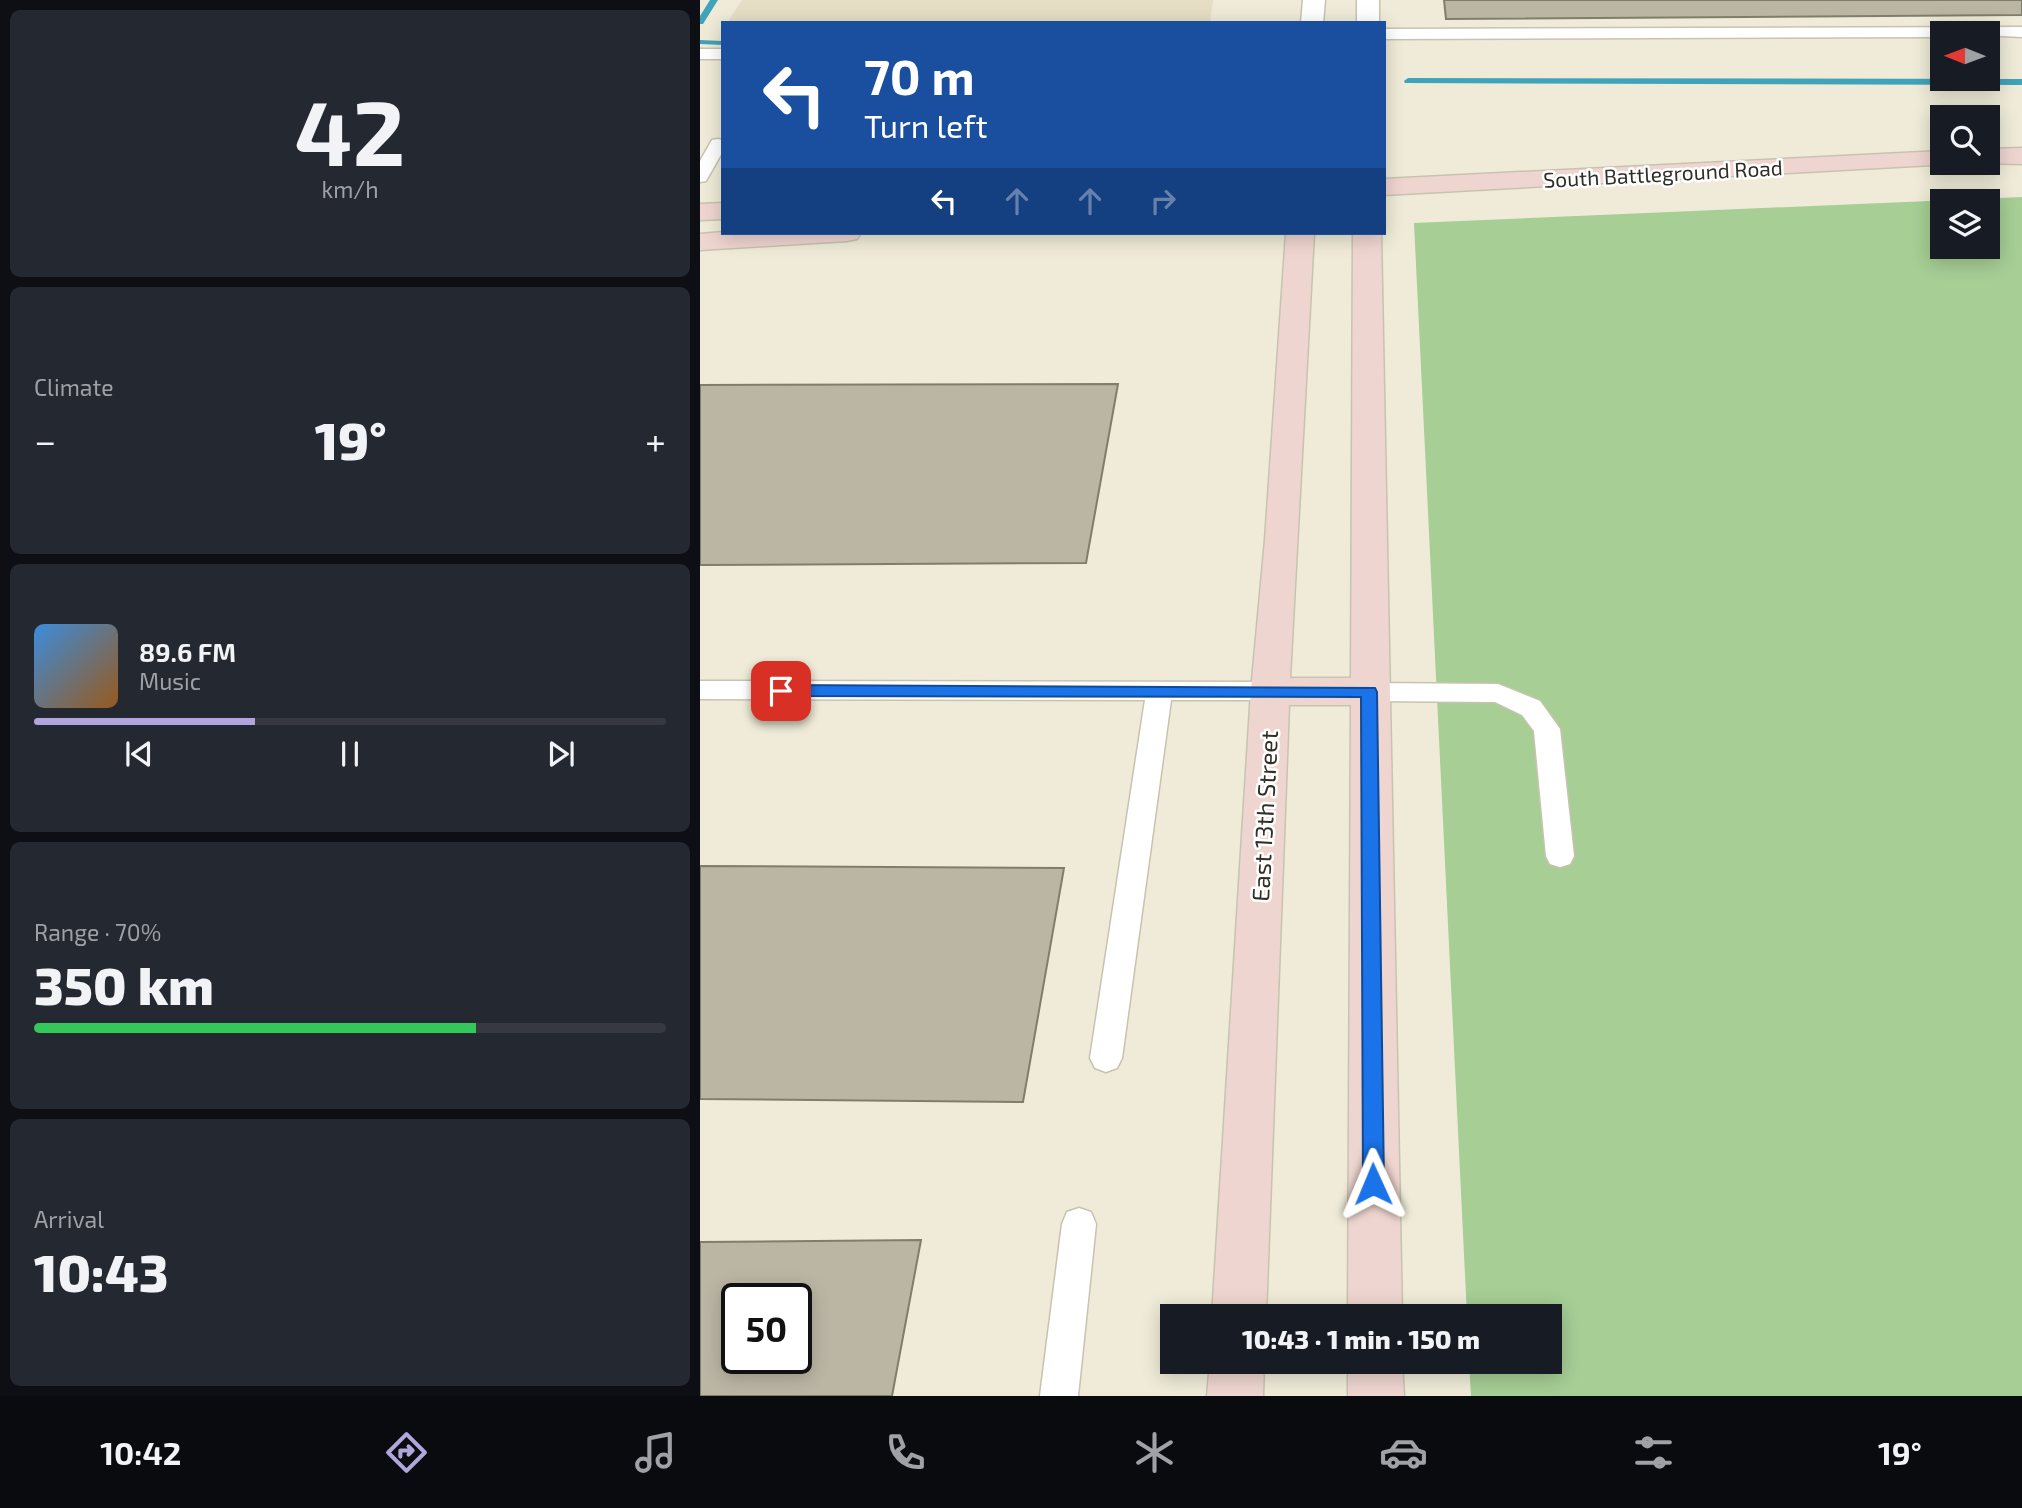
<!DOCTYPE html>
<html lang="en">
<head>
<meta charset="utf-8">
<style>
  body { margin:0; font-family:"Exo 2",sans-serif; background:#242831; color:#f1f3f6; height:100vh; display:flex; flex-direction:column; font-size:26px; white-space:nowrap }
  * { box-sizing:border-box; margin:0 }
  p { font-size:23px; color:#9ea1a6 }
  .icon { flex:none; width:38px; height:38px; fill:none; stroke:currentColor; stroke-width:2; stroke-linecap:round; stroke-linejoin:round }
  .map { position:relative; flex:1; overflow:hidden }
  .details { display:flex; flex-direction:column; gap:10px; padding:10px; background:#0d0f14; width:700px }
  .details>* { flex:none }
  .hud { position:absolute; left:21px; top:21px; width:665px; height:214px; border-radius:0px; box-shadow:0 4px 18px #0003; background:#1a4fa0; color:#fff; overflow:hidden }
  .needle { width:46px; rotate:271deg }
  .tools { position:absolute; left:1230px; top:21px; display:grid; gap:14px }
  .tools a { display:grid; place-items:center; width:70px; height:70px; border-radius:0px; background:#171b24; box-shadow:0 4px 18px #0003; font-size:35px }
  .speed { position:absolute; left:21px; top:1283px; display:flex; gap:14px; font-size:35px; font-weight:700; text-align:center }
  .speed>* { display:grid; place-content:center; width:91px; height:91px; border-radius:50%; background:#171b24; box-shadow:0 4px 18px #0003; line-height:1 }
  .speed .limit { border:4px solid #111; border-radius:10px; background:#fff; color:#111 }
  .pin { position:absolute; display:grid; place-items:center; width:60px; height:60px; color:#fff; margin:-30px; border-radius:14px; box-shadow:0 4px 10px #0006 }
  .me { position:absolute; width:77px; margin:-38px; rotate:359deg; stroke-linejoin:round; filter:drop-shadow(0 0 5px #0008) }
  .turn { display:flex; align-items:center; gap:24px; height:147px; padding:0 28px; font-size:32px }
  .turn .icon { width:91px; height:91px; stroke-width:2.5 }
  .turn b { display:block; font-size:49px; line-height:60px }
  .lanes { display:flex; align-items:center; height:66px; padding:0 28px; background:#0003; justify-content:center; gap:35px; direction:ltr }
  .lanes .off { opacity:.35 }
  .big { font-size:52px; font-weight:800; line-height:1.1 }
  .details .tile { flex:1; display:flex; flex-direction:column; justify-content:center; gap:10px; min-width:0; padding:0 24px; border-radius:10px; background:#242831 }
  .details .dial { align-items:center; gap:0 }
  .dial b { font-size:91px; line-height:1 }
  .song { display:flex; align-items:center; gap:21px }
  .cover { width:84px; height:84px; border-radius:10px; background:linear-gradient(135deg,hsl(210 70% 55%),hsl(30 70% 35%)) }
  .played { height:7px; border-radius:4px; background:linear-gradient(90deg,#b1a5dd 35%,#363941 35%) }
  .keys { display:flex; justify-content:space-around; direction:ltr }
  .heat { display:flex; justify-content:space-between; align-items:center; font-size:38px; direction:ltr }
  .charge { height:10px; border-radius:5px; background:linear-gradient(90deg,#34c759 70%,#363941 0) }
  .trip { position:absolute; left:460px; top:1304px; width:402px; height:70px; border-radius:0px; background:#171b24; box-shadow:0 4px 18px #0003; font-weight:800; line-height:70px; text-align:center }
  .tab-bar { display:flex; height:112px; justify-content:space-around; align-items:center; background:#090b0e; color:#9ea1a6 }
  .tab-bar .icon { width:49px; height:49px }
  .tab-bar .current { color:#b1a5dd }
  .tab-bar b { font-size:32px; color:#f1f3f6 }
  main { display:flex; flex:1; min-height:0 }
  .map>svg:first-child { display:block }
  .built { fill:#e5dec4 }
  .green { fill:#a6ce95; fill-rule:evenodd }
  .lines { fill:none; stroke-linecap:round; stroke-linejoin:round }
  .stream { fill:#3fa3ba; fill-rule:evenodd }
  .building { fill:#bbb6a4; stroke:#817d6c; stroke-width:2; fill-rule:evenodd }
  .lane-casing { stroke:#c8c3b0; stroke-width:3 }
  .street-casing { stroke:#c8c3b0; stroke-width:3 }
  .secondary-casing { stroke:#c8c3b0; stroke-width:3 }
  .lane { fill:#fff; fill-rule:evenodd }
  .street { fill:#fff; fill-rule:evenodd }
  .secondary { fill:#efd5cf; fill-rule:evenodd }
  .route { fill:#1a73e8; stroke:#114b97; stroke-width:2 }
  .labels { text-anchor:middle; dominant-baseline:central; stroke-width:5; stroke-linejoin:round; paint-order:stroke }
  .far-street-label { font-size:21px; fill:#302f27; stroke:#fff }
  .street-label { font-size:24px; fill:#302f27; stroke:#fff }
</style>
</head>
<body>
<main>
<section class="details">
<div class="tile dial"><b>42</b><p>km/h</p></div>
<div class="tile"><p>Climate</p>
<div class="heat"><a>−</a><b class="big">19°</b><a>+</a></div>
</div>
<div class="tile">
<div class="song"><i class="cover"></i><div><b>89.6 FM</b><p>Music</p></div></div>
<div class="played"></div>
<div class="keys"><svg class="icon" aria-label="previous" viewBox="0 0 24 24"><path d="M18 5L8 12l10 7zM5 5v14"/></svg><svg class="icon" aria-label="pause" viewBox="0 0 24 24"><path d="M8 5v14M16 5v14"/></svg><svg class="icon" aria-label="next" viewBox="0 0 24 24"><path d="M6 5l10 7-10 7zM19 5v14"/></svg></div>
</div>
<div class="tile"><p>Range · 70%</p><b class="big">350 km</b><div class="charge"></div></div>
<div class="tile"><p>Arrival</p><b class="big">10:43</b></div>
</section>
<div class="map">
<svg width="1322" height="1396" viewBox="0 0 1322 1396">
  <rect width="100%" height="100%" fill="#efebd8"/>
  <polygon class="built" points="42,0 513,0 510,23 27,23"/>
  <path class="green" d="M1322,197V1396H771L769,1362H850V1316H767L714,223ZM1242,201H1288V247H1242Z"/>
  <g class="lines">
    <g class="stream">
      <polygon points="10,0 18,0 3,24 0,24 0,16"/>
      <polygon points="0,40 23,41 23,45 0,44"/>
      <polygon points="708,78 1322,79 1322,85 705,83 704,81"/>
    </g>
  </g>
  <g class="building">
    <polygon points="744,0 1322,0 1322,15 746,19"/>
    <polygon points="418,384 386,563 0,565 0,385"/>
    <polygon points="0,866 364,868 323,1102 0,1099"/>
    <path d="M221,1240L192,1396H0V1242ZM37,1298H96V1358H37Z"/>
  </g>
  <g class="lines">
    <defs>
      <g id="lane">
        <polygon points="1322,27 1322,37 1242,33 1242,37 684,39 684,29"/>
        <rect x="0" y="49" width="23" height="10"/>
        <polygon points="18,139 23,140 23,151 6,181 0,182 0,161 12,140"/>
        <polygon points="0,681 570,682 579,684 583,691 579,698 570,700 471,700 422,1058 417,1068 406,1072 395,1068 390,1058 445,700 0,699"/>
        <polygon points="669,683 798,684 840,701 860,729 874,856 870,864 860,867 850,864 846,856 834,731 822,715 795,702 669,701 660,699 656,692 660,685"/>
        <polygon points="379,1208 391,1212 396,1224 378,1396 340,1396 362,1224 367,1212"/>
      </g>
      <g id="street">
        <polygon points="603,0 625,0 623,23 601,23"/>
        <rect x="657" y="0" width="22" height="23"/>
      </g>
      <g id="secondary">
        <polygon points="1322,148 1322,164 1280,163 1288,163 1288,149"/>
        <polygon points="1242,151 1242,163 1251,164 684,195 684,179"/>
        <polygon points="23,203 23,219 0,220 0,204"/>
        <polygon points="23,232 23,233 161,233 157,239 147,241 0,250 0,234"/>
        <polygon points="586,233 614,233 590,678 651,678 653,233 681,233 702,1316 648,1316 651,705 589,705 566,1316 512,1316 551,691 565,540"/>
        <polygon points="510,1362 564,1362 563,1396 507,1396"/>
        <polygon points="648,1362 702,1362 704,1396 648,1396"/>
      </g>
    </defs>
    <use href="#lane" class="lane-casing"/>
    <use href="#street" class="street-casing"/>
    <use href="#secondary" class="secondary-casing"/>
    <use href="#lane" class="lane"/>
    <use href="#street" class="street"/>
    <use href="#secondary" class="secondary"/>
  </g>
  <polygon class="route" points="81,685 675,688 677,692 684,1184 681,1190 673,1193 666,1190 663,1184 661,697 81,696 73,691"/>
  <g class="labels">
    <g class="far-street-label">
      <text transform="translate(963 173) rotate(-3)">South Battleground Road</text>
    </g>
    <g class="street-label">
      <text transform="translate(564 816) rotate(-87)">East 13th Street</text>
    </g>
  </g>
</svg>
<div class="tools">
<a><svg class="needle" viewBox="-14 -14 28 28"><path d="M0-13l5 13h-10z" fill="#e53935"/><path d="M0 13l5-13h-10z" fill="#9ea1a6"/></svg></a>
<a><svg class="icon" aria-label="search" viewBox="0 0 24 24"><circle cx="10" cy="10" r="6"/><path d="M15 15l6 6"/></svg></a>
<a><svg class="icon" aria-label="layers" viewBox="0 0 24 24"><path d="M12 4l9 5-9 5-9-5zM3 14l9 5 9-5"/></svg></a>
</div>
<div class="speed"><div class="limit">50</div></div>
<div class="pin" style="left:81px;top:691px;background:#d93025"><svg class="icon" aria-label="arrive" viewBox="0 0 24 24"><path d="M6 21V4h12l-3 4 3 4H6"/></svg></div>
<svg class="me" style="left:673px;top:1184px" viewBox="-20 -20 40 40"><path d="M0-17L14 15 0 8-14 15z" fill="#1a73e8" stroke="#fff" stroke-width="4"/></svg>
<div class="trip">10:43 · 1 min · 150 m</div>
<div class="hud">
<div class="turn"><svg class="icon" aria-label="left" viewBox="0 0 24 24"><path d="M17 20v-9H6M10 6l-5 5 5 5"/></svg><div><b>70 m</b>Turn left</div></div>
<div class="lanes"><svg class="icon" aria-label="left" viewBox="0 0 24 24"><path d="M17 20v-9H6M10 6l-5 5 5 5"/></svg><svg class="icon off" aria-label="ahead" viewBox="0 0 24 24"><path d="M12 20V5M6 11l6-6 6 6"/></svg><svg class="icon off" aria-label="ahead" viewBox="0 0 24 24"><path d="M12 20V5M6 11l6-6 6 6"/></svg><svg class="icon off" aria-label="right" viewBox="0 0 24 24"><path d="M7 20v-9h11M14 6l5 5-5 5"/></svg></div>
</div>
</div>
</main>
<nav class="tab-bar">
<b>10:42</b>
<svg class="icon current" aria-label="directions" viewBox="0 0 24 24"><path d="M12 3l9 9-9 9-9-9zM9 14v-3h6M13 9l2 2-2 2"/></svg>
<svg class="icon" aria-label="music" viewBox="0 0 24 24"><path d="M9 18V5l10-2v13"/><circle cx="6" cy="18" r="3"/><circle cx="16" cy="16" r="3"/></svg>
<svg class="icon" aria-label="phone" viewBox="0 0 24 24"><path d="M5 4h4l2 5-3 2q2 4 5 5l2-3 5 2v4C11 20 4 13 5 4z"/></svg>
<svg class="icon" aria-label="climate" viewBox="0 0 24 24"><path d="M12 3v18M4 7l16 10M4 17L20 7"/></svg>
<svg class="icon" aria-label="car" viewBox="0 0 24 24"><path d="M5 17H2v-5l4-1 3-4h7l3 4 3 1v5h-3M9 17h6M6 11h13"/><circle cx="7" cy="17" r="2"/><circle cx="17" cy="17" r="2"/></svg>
<svg class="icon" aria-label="filters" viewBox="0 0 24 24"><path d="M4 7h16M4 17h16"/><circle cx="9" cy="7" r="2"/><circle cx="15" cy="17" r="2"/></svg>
<b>19°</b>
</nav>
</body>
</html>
